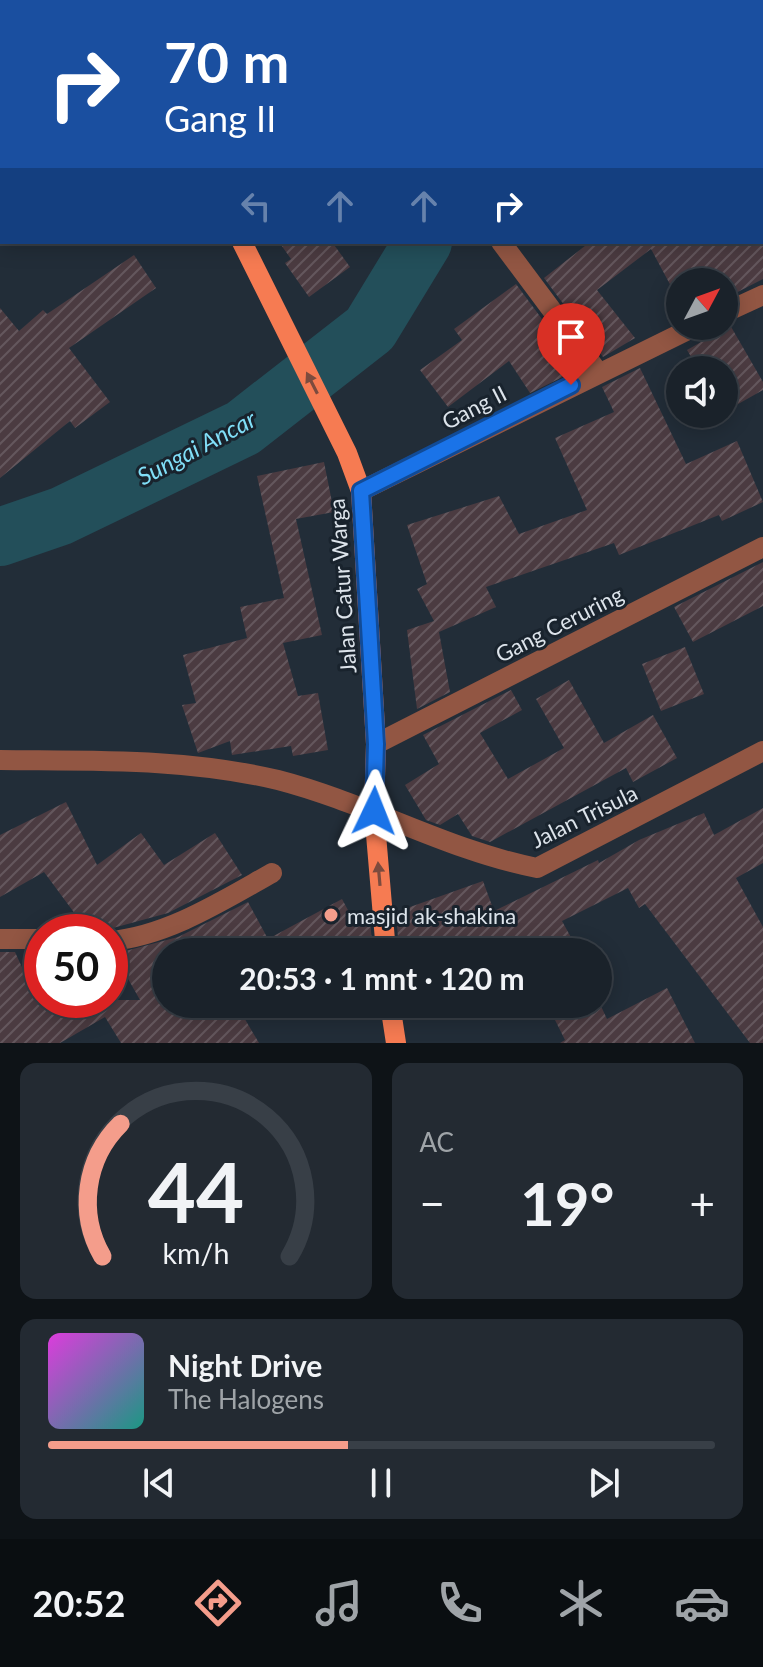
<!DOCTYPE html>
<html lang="id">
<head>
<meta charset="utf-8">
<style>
  body { margin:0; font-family:Lato,sans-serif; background:#232a32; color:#f1f3f6; height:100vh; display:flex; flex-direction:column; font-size:30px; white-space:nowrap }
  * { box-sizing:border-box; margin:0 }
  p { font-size:26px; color:#9fa4a8 }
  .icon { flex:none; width:44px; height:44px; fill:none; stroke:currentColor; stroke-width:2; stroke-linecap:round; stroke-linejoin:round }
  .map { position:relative; height:1043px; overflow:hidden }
  .drawer { display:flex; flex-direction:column; gap:20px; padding:20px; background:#0e1317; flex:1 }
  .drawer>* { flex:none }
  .hud { position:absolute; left:0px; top:0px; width:764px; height:244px; box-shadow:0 4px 20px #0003,0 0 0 2px #383f47; background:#1a4fa0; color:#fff; overflow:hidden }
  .needle { width:52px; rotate:49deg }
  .fabs { position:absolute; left:666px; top:268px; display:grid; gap:16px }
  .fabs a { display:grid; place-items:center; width:72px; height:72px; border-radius:50%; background:#1a222a; box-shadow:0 4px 20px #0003,0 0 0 2px #383f47; font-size:40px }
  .speed { position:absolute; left:24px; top:914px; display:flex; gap:16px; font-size:40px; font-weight:700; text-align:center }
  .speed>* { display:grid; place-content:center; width:104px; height:104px; border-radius:50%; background:#1a222a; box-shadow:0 4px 20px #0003,0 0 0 2px #383f47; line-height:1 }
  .speed .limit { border:12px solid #d22; background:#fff; color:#111 }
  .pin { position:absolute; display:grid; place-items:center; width:68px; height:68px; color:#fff; margin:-82px -34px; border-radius:50% 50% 50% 0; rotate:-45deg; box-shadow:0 0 8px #0007 }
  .pin .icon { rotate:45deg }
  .me { position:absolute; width:88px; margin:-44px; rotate:2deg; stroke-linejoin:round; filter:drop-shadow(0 0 6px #0008) }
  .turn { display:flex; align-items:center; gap:28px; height:168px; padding:0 32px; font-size:36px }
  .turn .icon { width:104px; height:104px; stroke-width:2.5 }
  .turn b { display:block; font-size:56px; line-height:68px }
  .lanes { display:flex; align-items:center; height:76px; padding:0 32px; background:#0003; justify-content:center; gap:40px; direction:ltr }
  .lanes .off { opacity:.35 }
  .big { font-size:60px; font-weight:700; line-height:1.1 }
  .drawer .widget { flex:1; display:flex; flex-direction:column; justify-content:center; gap:12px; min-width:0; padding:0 28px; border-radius:16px; background:#232a32 }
  .drawer .dial { align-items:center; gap:0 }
  .dial svg { height:208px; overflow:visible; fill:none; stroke:#383f47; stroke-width:7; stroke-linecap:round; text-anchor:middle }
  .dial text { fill:#f1f3f6; stroke:none }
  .song { display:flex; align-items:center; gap:24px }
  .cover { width:96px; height:96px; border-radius:12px; background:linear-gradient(135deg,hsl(300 70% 55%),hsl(170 70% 35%)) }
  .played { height:8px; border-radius:4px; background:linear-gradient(90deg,#f49d8b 45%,#383f47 45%) }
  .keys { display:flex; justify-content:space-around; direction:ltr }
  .heat { display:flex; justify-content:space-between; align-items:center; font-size:44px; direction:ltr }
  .drawer .tiles { flex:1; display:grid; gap:20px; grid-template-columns:1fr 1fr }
  .widget:last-child { grid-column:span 2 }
  .trip { position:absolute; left:152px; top:938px; width:460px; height:80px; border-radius:40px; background:#1a222a; box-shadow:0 4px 20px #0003,0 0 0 2px #383f47; font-weight:700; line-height:80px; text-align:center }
  .dock { display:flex; height:128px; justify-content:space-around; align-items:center; background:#0a0e11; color:#9fa4a8 }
  .dock .icon { width:56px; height:56px }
  .dock .active { color:#f49d8b }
  .dock b { font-size:36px; color:#f1f3f6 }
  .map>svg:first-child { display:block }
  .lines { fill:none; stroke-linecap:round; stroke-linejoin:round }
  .river { stroke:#234f5a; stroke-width:58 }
  .building { fill:url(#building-hatch) }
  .minor { stroke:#925643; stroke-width:20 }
  .major { stroke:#f67b52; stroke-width:20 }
  .oneway { fill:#7c4b3e }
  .route-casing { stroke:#114b97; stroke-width:20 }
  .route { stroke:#1a73e8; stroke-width:14 }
  .poi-dot { fill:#f49d8b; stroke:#19232d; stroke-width:3 }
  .labels { text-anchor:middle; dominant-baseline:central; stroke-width:6; stroke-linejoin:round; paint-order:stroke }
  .street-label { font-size:22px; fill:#dde4eb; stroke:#19232d }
  .poi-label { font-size:22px; fill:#dde4eb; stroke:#19232d; text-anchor:start }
  .water-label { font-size:24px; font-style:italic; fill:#80def7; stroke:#19232d }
</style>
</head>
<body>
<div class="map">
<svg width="763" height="1043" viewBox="0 0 763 1043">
  <defs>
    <pattern id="building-hatch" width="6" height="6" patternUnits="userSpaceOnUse" patternTransform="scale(2)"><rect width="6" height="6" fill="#4b3b41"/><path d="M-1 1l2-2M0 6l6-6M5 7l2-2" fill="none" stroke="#64575d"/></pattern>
  </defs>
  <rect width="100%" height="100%" fill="#222d38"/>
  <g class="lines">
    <g class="river">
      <polyline points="601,2 603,0"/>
      <polyline points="0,537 61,516 243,428 370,329 423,242"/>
    </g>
  </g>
  <g class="building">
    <polygon points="279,242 332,242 350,267 309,297 285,263 291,259"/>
    <polygon points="590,242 763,242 763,279 724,299 724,282 680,282 680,303 651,249 597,290 635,338 603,357 544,278"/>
    <polygon points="134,255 156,288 69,348 110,402 75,428 70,421 0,478 0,308 19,331 43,310 47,314"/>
    <polygon points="516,284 579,369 530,393 509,361 448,407 420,370 462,340 454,329"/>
    <polygon points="730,325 763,382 763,390 724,412 724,370 699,370 687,350 701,342 699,339 709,326"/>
    <polygon points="640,368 686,464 737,441 763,502 722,521 719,515 619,555 614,543 486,587 496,607 439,632 450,692 417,709 407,630 434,621 417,589 427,584 407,525 499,496 519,534 587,510 555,438 614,412 602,387"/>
    <polygon points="324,462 334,512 296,519 322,635 283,643 298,696 318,693 328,750 293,756 291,746 232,755 230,741 198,753 182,705 196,703 183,655 247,638 240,607 284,598 257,476"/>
    <polygon points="763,562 763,606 693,642 674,607"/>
    <polygon points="685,647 704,694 661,711 642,664"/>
    <polygon points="569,680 604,743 653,715 677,758 633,782 626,768 490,842 472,836 458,814 440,825 426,820 405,785 439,764 423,735 511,690 522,710 480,733 508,779 564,748 536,699"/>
    <polygon points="66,802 97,865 141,833 164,865 215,833 242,875 168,913 102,931 97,923 87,930 44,872 0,897 0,835"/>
    <polygon points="763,808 763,863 736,878 763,927 763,1043 750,1043 645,904 639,908 628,888 562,921 579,952 399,952 396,912 483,881 494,911 598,860 599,863 639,840 704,813 714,835"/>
    <polygon points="342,899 356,925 370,920 373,952 166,952 166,1004 236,1004 259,1043 121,1043 105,1017 60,1043 0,1043 0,952 15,952 37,1000 140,1000 114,954 178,937 248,902 268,939"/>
    <polygon points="667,988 695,1043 560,1043 565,1040 547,1004 600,1004 607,1019"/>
  </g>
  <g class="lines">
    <g class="minor">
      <polyline points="762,150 763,152"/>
      <polyline points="501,242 598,372"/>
      <polyline points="724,313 763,295"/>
      <polyline points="361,491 696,326"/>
      <polyline points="376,744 763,547"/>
      <path d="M0,760C94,761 186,758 278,780C367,803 446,850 537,868L763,751"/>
      <polyline points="0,939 42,939"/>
      <path d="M110,941C167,936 222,901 272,873"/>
    </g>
    <g class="major">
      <polyline points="124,0 125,2"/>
      <polyline points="242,242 347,453 361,491 376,744 374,811 386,952"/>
      <polyline points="390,1004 396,1043"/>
    </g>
  </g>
  <defs><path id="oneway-solid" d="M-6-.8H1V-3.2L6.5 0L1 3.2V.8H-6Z" transform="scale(2)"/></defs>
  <g class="oneway">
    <use href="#oneway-solid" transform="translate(312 383) rotate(-117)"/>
    <use href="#oneway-solid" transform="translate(379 874) rotate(-95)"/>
  </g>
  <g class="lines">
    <defs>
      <polyline id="route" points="374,811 376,744 361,491 571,385"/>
    </defs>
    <use href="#route" class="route-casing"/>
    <use href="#route" class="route"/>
  </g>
  <circle class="poi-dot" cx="331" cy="915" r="8"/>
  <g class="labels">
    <g class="street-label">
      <text transform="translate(474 407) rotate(-27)">Gang II</text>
      <text transform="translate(342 586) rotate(-94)">Jalan Catur Warga</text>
      <text transform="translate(559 624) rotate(-27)">Gang Ceruring</text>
      <text transform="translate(584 816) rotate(-26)">Jalan Trisula</text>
    </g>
    <g class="poi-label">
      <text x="347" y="915">masjid ak-shakina</text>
    </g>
    <g class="water-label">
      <text transform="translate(196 447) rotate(-28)">Sungai Ancar</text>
    </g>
  </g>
</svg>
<div class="fabs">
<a><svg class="needle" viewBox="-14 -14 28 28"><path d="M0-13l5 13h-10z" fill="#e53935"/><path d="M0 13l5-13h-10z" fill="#9fa4a8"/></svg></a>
<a><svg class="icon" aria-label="sound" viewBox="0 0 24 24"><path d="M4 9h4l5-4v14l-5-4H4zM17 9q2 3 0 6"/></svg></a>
</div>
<div class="speed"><div class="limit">50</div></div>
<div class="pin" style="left:571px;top:385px;background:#d93025"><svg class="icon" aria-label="arrive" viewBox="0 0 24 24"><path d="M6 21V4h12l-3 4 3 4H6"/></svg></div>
<svg class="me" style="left:374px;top:811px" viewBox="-20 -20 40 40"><path d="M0-17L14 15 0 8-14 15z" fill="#1a73e8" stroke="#fff" stroke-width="4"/></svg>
<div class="trip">20:53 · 1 mnt · 120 m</div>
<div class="hud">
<div class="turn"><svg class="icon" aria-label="right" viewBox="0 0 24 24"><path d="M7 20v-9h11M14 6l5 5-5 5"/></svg><div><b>70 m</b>Gang II</div></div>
<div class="lanes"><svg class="icon off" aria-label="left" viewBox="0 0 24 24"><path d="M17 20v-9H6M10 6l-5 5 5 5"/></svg><svg class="icon off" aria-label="ahead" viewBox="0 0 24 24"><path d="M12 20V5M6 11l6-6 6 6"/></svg><svg class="icon off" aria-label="ahead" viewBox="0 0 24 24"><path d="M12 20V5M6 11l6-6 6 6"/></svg><svg class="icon" aria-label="right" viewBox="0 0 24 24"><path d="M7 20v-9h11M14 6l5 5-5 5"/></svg></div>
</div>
</div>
<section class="drawer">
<div class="tiles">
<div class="widget dial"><svg viewBox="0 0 100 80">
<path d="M14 69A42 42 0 1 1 86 69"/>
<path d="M14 69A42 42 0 0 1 21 18" stroke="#f49d8b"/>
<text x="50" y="56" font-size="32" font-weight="700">44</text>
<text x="50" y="72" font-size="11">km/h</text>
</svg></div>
<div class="widget"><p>AC</p>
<div class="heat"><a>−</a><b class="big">19°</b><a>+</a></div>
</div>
<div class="widget">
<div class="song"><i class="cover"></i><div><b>Night Drive</b><p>The Halogens</p></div></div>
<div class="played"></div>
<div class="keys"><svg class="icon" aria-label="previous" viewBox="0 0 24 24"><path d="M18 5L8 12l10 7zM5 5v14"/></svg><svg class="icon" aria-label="pause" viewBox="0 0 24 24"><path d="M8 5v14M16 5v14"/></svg><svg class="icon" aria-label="next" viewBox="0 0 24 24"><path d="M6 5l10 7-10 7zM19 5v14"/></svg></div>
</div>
</div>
</section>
<nav class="dock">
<b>20:52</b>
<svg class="icon active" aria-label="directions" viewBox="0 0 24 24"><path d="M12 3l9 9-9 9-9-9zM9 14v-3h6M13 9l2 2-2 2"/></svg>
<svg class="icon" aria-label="music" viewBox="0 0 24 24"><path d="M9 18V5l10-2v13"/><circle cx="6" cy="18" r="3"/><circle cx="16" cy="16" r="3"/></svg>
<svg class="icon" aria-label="phone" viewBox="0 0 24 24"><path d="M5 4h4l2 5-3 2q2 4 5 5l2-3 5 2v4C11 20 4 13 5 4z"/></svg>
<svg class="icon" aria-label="climate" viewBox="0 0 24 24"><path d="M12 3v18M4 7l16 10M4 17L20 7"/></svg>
<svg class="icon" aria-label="car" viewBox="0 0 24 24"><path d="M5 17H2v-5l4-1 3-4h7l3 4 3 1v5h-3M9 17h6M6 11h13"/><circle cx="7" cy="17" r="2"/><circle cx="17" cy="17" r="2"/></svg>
</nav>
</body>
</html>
